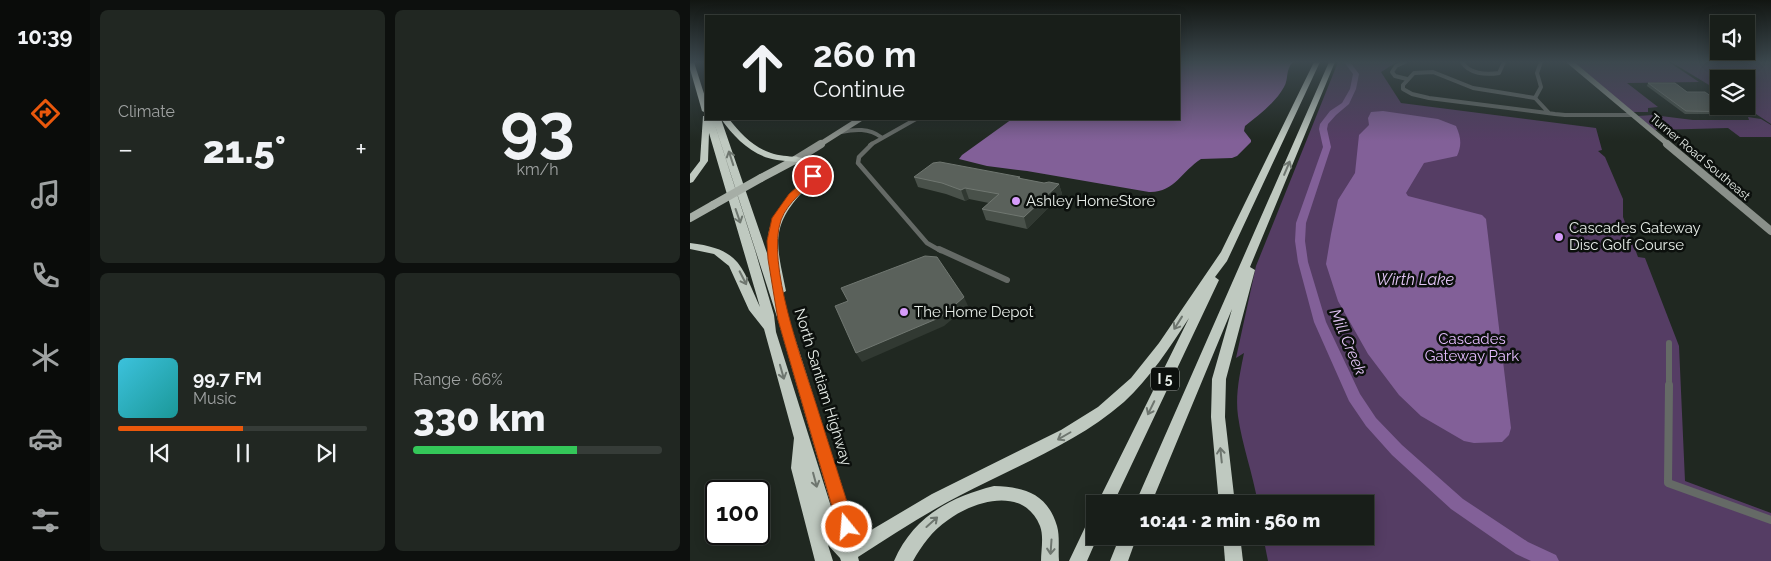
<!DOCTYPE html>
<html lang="en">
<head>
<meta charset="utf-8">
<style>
  body { margin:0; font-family:Raleway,sans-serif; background:#212722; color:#f1f3f6; height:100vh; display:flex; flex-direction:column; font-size:19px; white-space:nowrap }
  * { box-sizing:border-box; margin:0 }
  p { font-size:16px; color:#9fa2a2 }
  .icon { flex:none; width:28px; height:28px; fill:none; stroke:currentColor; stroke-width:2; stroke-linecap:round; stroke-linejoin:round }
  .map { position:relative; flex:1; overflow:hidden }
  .side { display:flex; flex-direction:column; gap:10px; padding:10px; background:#0d100e; width:600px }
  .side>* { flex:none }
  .hud { position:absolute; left:15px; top:15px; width:475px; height:105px; border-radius:0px; box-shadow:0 2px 12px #0003,0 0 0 1px #363c38; background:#181e19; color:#f1f3f6; overflow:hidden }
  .controls { position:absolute; left:1020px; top:15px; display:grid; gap:10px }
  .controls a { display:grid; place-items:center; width:45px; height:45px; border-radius:0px; background:#181e19; box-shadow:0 2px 12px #0003,0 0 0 1px #363c38; font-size:25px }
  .speed { position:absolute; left:15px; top:480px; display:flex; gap:10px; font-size:25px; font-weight:700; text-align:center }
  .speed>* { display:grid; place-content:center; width:65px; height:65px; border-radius:50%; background:#181e19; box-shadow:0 2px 12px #0003,0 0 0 1px #363c38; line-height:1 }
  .speed .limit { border:2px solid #111; border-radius:8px; background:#fff; color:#111 }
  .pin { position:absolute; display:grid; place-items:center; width:42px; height:42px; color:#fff; margin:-21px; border:2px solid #fff; border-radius:50%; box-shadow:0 1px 5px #0007 }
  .me { position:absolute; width:55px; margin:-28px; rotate:343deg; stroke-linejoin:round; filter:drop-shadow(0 0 4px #0008) }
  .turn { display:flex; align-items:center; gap:18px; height:105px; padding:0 25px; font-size:22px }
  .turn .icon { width:65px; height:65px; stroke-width:2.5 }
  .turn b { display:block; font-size:35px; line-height:42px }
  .big { font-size:38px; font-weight:800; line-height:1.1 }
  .side .card { flex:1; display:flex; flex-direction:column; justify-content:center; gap:8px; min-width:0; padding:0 18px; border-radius:8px; background:#212722 }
  .side .dial { align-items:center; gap:0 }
  .dial b { font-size:65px; line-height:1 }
  .song { display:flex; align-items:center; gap:15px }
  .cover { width:60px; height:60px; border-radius:8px; background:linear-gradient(135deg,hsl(190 70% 55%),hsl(180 70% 35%)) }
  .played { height:5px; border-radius:2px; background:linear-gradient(90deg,#ea580c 50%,#363c38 50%) }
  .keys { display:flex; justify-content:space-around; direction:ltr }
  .heat { display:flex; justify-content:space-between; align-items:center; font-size:28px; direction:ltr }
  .charge { height:8px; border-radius:4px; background:linear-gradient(90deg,#34c759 66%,#363c38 0) }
  .side .tiles { flex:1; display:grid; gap:10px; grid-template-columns:repeat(2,1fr) }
  .trip { position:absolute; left:396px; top:495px; width:288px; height:50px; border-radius:0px; background:#181e19; box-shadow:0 2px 12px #0003,0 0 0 1px #363c38; font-weight:800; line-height:50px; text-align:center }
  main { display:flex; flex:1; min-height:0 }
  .menu { display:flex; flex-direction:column; width:90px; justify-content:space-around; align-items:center; background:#0a0c0a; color:#9fa2a2 }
  .menu .icon { width:35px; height:35px }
  .menu .on { color:#ea580c }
  .menu b { font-size:22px; color:#f1f3f6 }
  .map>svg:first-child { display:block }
  .green { fill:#553d64 }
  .water { fill:#826098 }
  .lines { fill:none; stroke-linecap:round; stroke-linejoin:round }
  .river { fill:#826098; fill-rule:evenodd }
  .street-far3 { stroke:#656a66; stroke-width:4 }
  .street-far2 { stroke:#656a66; stroke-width:4.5 }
  .street-far1 { stroke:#656a66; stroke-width:6 }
  .street { stroke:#656a66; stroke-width:8 }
  .secondary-far1 { stroke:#8a908a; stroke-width:5.5 }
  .secondary { stroke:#8a908a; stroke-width:8 }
  .primary { stroke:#a6aea6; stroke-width:8 }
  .highway { fill:#bfc9c0; fill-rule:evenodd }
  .primary-bridge { stroke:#a6aea6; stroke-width:8 }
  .wall { fill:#49514a }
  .shaded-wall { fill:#313932 }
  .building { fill:#5a615b; stroke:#707771 }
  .oneway { stroke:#6e766f }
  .route { fill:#ea580c; stroke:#983908 }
  .poi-dot { fill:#d69bfa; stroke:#0c100d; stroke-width:2 }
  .labels { text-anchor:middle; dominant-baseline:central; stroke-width:5; stroke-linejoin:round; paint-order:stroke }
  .far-street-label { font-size:12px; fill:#e6ece7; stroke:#0c100d }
  .shield { fill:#0c100d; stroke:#a5aaa6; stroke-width:1 }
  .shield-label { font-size:14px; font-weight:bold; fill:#e6ece7 }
  .poi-label { font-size:15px; fill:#e6ece7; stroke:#0c100d; text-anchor:start }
  .park-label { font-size:15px; fill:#e5bdff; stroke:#0c100d }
  .street-label { font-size:15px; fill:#e6ece7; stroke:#0c100d }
  .water-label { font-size:16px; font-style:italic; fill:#e2c4f5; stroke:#0c100d }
</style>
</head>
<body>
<main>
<nav class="menu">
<b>10:39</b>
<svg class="icon on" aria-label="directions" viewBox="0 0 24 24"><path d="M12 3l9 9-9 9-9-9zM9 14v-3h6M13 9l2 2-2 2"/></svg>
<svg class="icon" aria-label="music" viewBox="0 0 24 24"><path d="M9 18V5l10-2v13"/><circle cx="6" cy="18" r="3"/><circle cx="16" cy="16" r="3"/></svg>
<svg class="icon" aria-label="phone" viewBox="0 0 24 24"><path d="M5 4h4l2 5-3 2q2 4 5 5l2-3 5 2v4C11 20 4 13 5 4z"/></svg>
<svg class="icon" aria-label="climate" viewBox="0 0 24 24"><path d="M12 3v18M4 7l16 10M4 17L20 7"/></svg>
<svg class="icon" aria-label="car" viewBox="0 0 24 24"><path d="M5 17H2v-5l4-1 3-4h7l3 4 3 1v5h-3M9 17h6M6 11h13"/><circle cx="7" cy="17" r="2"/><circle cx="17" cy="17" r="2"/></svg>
<svg class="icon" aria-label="filters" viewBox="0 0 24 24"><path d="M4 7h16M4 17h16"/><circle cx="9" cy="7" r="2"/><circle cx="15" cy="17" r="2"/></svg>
</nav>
<section class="side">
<div class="tiles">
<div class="card"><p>Climate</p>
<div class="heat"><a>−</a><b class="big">21.5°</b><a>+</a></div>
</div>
<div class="card dial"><b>93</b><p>km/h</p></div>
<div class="card">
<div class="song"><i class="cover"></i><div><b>99.7 FM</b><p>Music</p></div></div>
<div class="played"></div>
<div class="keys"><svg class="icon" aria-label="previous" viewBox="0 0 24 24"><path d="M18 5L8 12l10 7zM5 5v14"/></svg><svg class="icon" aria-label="pause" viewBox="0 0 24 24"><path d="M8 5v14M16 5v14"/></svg><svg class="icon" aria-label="next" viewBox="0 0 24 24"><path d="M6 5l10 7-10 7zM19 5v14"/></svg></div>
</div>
<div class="card"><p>Range · 66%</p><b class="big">330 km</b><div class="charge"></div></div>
</div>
</section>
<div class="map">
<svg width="1081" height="561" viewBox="0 0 1081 561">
  <rect width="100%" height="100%" fill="#202821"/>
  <g class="green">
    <path d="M648,62H707L691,72L711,103L906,128L912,150L908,151L915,157L933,199V217L948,257L955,258L989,346L995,481L1081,513V561H578L573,536H675V504H568C563,474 552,445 548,416C545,395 550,373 554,353L546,358L566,266Z"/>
    <polygon points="884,62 979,62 1009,82 937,83 968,107 958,108 958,112 942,112"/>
    <polygon points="981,62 1081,62 1081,124 1054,106 1056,106 1056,79 1029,79 1029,91"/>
    <polygon points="963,115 1003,120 1059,120 1058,117 1071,119 1081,125 1081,137 1050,137 1038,128 965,130 947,116"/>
  </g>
  <g class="water">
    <path d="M489,62H603C595,70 599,79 594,87C586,102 568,116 555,126L554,131L561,140V142L547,156L542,158L511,159C492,171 484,193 459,192L337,171L297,166L269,159L272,155L322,119H489Z"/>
    <path d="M693,111L748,119L766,126C771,137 772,145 767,156L734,163L716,193L718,196L792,215L796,219L821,428L819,435L812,442L784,443L774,441L731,416L709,395L678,354L648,301L636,264L641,234L648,200L665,173L669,135L679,125L678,118L681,112Z"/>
  </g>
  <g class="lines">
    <polygon class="river" points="654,62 660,62 669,74 666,89 659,104 646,115 638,124 637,129 641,147 616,223 615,241 618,262 636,322 670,394 686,418 712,445 773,499 838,542 866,555 869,561 841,561 826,554 761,509 702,455 676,426 659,401 624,322 608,262 605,241 606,223 633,147 629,129 630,124 640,111 652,103 660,89 663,74"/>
    <g class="street-far3">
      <polyline points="715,62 706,66 702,72 705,76 717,79"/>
      <path d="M772,62C779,74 796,75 809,73L814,62"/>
      <polyline points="845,98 851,87 847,73 851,62"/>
      <polyline points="859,113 845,98 783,88 743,72 724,73 713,85 713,89 722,94 739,98 865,114 875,115 942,115"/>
      <path d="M151,132C165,129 179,128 191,137"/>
      <polyline points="180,145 226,119"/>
    </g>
    <polyline class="street-far2" points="182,144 169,157 168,163 237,243 251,251"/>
    <g class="street-far1">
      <polyline points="249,249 317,280"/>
      <polyline points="979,387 979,343"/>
    </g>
    <polyline class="street" points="979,385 978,483 1081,520"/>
    <g class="secondary-far1">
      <polyline points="880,62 979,145"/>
      <polyline points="129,145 170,119"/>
    </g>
    <g class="secondary">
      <polyline points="977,144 1081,231"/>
      <polyline points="105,160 131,144"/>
    </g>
    <g class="primary">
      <polyline points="71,178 105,160"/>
      <polyline points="0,218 23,205"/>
    </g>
    <g class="highway">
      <polygon points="0,62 4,62 16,100 16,113 12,111 0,69"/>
      <path d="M624,62H630L537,261L525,277L529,280L423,504H407L499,318C480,347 460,378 434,402C386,444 325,466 269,496C234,514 201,536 168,557L169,561H151L150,558L138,545L143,561H125L101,468L104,438L74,329L59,310L39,266L24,254L0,249V243C50,249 51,265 70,307L19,133L18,161L3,182L0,183V174L10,161L13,116H16V119H23L65,250L84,315L86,332L149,532L88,320L23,119H31L78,256C75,224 86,210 107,187C112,181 118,175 120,168C111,160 98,162 87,160C62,156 45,138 31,119H39C50,133 64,148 81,153C97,159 117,153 129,167C127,178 117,187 109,196C79,230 88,250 96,291L91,294L165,527L166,539L242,494L371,430L408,407L441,378L469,343L531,252Z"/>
      <polygon points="639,62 645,62 560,267 565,270 536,379 535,417 545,504 529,504 521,417 522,379 542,309 461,504 445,504"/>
      <path d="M304,486C334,487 357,493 367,526C370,536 368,550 369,561H351C351,551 354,536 350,526C334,486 285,500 258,520C242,531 232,545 223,561H204C223,517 260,497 304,486Z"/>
      <polygon points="405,517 405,536 408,536 397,561 379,561 399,519"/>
      <polygon points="430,536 447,536 438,561 420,561"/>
      <polygon points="533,536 550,536 553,561 535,561"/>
    </g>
    <polyline class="primary-bridge" points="23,205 71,178"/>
  </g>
  <g class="wall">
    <polygon points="958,83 997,92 1044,112 1042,114 995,114 957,86"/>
    <polygon points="224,177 330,177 331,179 354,183 369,184 372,194 337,229 296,220 292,209 299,203 279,199 275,201 256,194 228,187"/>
  </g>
  <g class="shaded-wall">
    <polygon points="369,184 372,194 337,229 334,217"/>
    <polygon points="275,188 279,199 275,201 271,190"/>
    <polygon points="274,297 278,306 254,326 172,362 166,353"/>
  </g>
  <g class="building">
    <polygon points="958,83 985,83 997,92 1015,92 1029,102 1029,106 1036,106 1044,112 996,111"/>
    <polygon points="250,162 330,177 328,178 354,183 359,182 369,184 334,217 292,209 309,194 275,188 271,190 252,183 224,177 243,163"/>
    <polygon points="235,256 247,257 274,297 251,317 166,353 145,306 158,301 151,288"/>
  </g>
  <defs><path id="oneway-shaft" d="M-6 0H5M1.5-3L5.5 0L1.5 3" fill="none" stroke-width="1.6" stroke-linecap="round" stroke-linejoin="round" transform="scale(1.25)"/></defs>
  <g class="oneway">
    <use href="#oneway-shaft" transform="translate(41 158) rotate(-108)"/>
    <use href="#oneway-shaft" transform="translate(597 168) rotate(-67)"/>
    <use href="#oneway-shaft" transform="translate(48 216) rotate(71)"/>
    <use href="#oneway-shaft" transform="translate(53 278) rotate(63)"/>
    <use href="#oneway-shaft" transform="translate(488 323) rotate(122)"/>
    <use href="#oneway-shaft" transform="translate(92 372) rotate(74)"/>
    <use href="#oneway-shaft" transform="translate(461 408) rotate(116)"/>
    <use href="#oneway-shaft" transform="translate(374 436) rotate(150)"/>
    <use href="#oneway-shaft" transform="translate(531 455) rotate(-96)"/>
    <use href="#oneway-shaft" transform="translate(125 480) rotate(75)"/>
    <use href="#oneway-shaft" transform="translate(242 522) rotate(-42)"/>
    <use href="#oneway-shaft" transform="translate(361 547) rotate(94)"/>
  </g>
  <linearGradient id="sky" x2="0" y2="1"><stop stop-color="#121612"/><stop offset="0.44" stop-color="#3c484e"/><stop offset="1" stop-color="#3c484e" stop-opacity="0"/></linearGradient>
  <rect width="1081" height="141" fill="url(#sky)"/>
  <path class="route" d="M123,173L127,176C116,190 98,201 91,220C76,263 112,360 126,404C139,445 152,486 165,527L163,533L157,535L151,533L148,527L88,320L78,259L77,241L82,218L99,194Z"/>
  <g class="poi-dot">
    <circle cx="326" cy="201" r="5"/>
    <circle cx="869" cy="237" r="5"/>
    <circle cx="214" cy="312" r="5"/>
  </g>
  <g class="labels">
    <g class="far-street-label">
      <text transform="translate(1010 157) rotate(40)">Turner Road Southeast</text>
    </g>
    <rect class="shield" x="461" y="367.5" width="28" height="23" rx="4"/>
    <g class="shield-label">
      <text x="475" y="379">I 5</text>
    </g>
    <g class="poi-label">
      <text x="336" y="201">Ashley HomeStore</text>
      <text x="879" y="228">Cascades Gateway<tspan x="879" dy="17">Disc Golf Course</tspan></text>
      <text x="224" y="312">The Home Depot</text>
    </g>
    <g class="park-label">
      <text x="782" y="339">Cascades<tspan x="782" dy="17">Gateway Park</tspan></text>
    </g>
    <g class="street-label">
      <text transform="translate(133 387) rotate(73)">North Santiam Highway</text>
    </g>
    <g class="water-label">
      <text x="725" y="279">Wirth Lake</text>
      <text transform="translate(658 342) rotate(67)">Mill Creek</text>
    </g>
  </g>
</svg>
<div class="controls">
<a><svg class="icon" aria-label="sound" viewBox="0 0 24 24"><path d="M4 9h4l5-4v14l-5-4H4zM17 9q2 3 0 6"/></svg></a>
<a><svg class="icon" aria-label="layers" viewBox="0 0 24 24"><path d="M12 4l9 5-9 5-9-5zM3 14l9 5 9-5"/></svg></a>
</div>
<div class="speed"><div class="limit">100</div></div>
<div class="pin" style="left:123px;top:176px;background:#d93025"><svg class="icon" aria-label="arrive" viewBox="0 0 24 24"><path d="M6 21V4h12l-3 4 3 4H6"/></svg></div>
<svg class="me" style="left:157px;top:527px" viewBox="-20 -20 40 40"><circle r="17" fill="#ea580c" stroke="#fff" stroke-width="3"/><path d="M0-11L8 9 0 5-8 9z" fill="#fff"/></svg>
<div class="trip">10:41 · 2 min · 560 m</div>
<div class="hud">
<div class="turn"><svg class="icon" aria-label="ahead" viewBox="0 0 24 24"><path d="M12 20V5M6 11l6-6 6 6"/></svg><div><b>260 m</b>Continue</div></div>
</div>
</div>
</main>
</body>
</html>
